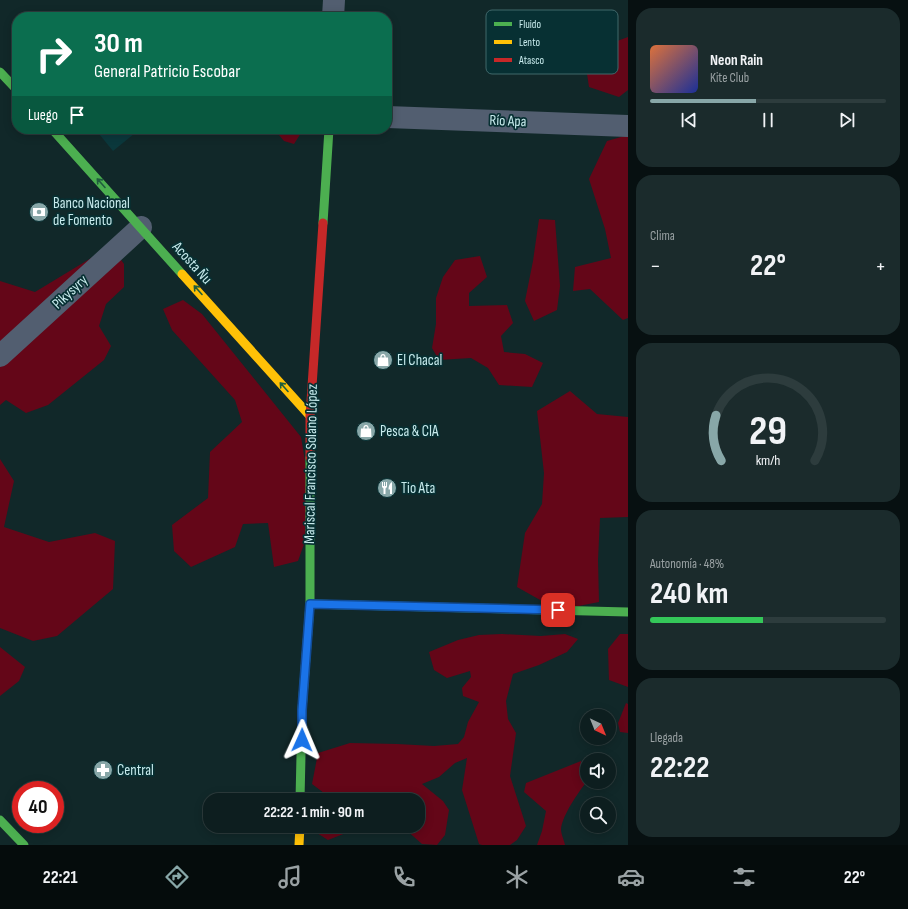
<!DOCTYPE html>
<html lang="es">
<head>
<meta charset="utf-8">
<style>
  body { margin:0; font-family:"Sofia Sans Condensed",sans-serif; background:#1b2b2c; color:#f1f3f6; height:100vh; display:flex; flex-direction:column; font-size:15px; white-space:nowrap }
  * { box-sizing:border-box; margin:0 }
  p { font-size:13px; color:#9aa2a4 }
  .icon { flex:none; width:22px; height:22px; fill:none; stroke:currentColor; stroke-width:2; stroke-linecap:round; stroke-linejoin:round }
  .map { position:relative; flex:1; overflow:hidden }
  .drawer { display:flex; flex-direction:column; gap:8px; padding:8px; background:#071011; width:280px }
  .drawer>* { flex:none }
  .guide { position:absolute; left:12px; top:12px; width:380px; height:122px; border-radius:16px; box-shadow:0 2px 10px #0003,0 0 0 1px #2d3c3d; background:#0b6e4f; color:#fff; overflow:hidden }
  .needle { width:26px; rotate:137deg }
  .buttons { position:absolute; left:580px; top:709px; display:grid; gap:8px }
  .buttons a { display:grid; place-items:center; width:36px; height:36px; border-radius:50%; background:#0d1e1f; box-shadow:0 2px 10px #0003,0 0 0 1px #2d3c3d; font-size:20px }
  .speed { position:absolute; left:12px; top:781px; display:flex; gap:8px; font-size:20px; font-weight:700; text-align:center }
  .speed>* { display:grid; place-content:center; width:52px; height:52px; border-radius:50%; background:#0d1e1f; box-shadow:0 2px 10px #0003,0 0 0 1px #2d3c3d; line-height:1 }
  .speed .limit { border:6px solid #d22; background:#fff; color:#111 }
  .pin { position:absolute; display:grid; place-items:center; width:34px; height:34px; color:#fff; margin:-17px; border-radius:8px; box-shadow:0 2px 6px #0006 }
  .me { position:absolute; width:44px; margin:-22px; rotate:1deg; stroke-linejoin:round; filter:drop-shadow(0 0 3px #0008) }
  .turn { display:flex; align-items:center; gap:14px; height:84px; padding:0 16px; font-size:18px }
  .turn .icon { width:52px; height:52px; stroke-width:2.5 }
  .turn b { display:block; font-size:28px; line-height:34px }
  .then { display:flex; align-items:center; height:38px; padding:0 16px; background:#0003; gap:8px; font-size:15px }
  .big { font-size:30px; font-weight:700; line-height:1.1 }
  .drawer .tile { flex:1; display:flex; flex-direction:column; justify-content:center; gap:6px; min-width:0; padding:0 14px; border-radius:16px; background:#1b2b2c }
  .drawer .dial { align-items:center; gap:0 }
  .dial svg { height:104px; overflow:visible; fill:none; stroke:#2d3c3d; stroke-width:7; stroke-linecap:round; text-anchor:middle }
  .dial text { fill:#f1f3f6; stroke:none }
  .song { display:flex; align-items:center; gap:12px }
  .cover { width:48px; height:48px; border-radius:6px; background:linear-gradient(135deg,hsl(20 70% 55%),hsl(230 70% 35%)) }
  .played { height:4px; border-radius:2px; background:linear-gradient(90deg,#88a7a8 45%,#2d3c3d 45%) }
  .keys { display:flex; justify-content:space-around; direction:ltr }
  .heat { display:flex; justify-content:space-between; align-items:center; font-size:22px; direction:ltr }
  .charge { height:6px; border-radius:3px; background:linear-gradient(90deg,#34c759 48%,#2d3c3d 0) }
  .trip { position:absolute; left:203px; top:793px; width:222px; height:40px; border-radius:16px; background:#0d1e1f; box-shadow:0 2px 10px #0003,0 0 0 1px #2d3c3d; font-weight:700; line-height:40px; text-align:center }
  .tabs { display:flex; height:64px; justify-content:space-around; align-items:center; background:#050c0c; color:#9aa2a4 }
  .tabs .icon { width:28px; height:28px }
  .tabs .active { color:#88a7a8 }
  .tabs b { font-size:18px; color:#f1f3f6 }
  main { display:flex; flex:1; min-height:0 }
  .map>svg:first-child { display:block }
  .built { fill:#0b383c }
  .green { fill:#640618 }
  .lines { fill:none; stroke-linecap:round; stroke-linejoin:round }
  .street { stroke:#525e70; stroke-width:22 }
  .fast { stroke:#4caf50; stroke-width:9 }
  .slow { stroke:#ffc107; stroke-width:9 }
  .jam { stroke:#c62828; stroke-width:9 }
  .oneway { stroke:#1f5c3d }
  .route-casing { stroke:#114b97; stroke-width:10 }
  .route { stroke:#1a73e8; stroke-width:7 }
  .labels { text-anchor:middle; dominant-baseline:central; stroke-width:3.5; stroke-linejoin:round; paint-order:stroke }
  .street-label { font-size:15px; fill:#c8ebed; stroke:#073033 }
  .poi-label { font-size:15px; fill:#c8ebed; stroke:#073033; text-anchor:start }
  .key { fill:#073033; stroke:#41686b; stroke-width:1 }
  .key-label { font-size:11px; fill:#c8ebed }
</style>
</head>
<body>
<main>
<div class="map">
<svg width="628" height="845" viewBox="0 0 628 845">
  <rect width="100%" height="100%" fill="#112829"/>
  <polygon class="built" points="95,129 140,129 113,151"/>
  <g class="green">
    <polygon points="628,37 628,90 619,97 589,87 586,67 598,48"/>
    <polygon points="274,129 318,129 312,135 301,133 294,144 284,141"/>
    <polygon points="628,135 628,318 623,320 590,289 573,291 575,267 611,258 605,229 589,179 607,141"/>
    <polygon points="539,219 555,220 560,286 557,310 534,321 525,301 533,261"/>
    <polygon points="111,246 124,264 124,287 106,304 99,326 111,346 104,360 48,405 26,413 6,400 0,405 0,281 35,292"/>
    <polygon points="480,256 487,277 469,293 469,306 507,305 513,323 501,336 504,352 525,354 543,363 532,387 499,385 488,368 471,358 439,360 432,348 436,324 436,298 443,277 455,260"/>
    <polygon points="183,300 202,314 301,437 314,516 298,561 274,567 268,523 243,524 235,547 191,567 174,551 172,525 208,498 210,452 242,422 235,400 172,330 163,309"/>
    <polygon points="570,391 597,414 628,417 628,517 600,518 598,560 599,602 558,610 517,587 525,533 542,504 544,473 537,411"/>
    <polygon points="0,459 14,481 4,527 49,542 95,533 115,541 113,589 57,636 33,641 0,628"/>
    <polygon points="502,634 541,636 565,634 578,639 567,652 539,665 513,674 506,701 508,719 516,733 510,776 526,826 517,840 510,845 482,845 479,844 462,790 467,758 455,763 439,777 422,784 443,801 449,810 445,835 437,845 422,844 404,828 403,826 418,826 418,800 317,800 324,793 312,784 318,753 350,743 397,744 434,746 458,744 464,737 468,722 479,702 463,696 462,688 471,677 470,671 447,678 434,670 429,652 458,640 479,635"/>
    <polygon points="620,634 628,634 628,687 609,680 608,649"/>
    <polygon points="0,647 25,667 19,681 0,696"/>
    <polygon points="626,703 628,704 628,733 620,732 618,723"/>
    <path d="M581,761L587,781C578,793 563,814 561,829C561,834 564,840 565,845H537L542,831L546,811L524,792L526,783Z"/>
    <polygon points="306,826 354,826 351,831 328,840"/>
  </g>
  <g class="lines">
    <g class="street">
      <polyline points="333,17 334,0"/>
      <polyline points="387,117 628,126"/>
      <polyline points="0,356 141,227"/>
    </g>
    <g class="fast">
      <polyline points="0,72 17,90"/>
      <polyline points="52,129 182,274"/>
      <polyline points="323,223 329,129"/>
      <polyline points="310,604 628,612"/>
      <polyline points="300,800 302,710 310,604 310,458"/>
      <polyline points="0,820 24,845"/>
    </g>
    <g class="slow">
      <polyline points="182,274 310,416"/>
      <polyline points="299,845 300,826"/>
    </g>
    <polyline class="jam" points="310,458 310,416 323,223"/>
  </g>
  <defs><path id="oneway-shaft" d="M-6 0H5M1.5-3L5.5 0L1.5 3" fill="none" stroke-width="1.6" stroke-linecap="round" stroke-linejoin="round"/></defs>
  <g class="oneway">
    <use href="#oneway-shaft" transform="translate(101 183) rotate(-132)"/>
    <use href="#oneway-shaft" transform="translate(198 290) rotate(-132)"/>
    <use href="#oneway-shaft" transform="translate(284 387) rotate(-132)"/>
  </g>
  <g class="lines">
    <defs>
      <polyline id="route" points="302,740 302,710 310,604 558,610"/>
    </defs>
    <use href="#route" class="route-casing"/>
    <use href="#route" class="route"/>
  </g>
  <defs>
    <symbol id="bank-disc" viewBox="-11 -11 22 22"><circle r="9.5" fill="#88a7a8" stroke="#073033"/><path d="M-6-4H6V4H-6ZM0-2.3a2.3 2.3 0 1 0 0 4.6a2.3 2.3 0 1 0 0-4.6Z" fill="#fff"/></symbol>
    <symbol id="shop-disc" viewBox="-11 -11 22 22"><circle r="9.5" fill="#88a7a8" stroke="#073033"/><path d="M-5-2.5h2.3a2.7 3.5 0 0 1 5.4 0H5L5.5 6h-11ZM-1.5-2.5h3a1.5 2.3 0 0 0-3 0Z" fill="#fff"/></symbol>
    <symbol id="restaurant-disc" viewBox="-11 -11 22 22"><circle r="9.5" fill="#88a7a8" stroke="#073033"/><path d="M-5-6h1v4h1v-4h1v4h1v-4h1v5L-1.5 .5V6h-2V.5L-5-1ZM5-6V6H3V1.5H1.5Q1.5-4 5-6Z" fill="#fff"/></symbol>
    <symbol id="pharmacy-disc" viewBox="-11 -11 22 22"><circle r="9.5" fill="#88a7a8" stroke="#073033"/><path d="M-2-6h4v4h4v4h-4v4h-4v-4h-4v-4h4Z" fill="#fff"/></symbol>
  </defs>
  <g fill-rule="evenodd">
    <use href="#bank-disc" x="28" y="201" width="22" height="22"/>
    <use href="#shop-disc" x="372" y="349" width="22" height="22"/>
    <use href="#shop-disc" x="355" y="420" width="22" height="22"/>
    <use href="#restaurant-disc" x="376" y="477" width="22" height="22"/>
    <use href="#pharmacy-disc" x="92" y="759" width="22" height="22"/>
  </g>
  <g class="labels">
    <g class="street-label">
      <text transform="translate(508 121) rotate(2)">Río Apa</text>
      <text transform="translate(192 263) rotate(48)">Acosta Ñu</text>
      <text transform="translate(70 292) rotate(-43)">Pikysyry</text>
      <text transform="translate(311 464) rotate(-89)">Mariscal Francisco Solano López</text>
    </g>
    <g class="poi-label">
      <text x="53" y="203">Banco Nacional<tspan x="53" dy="17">de Fomento</tspan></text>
      <text x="397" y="360">El Chacal</text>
      <text x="380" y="431">Pesca &amp; CIA</text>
      <text x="401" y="488">Tio Ata</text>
      <text x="117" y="770">Central</text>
    </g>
  </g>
  <rect x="486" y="10" width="132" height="64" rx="6" class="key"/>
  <rect x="494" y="22" width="18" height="4" fill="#4caf50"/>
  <rect x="494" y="40" width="18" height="4" fill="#ffc107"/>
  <rect x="494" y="58" width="18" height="4" fill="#c62828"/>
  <g class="key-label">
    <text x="519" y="28">Fluido</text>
    <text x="519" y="46">Lento</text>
    <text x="519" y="64">Atasco</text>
  </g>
</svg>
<div class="buttons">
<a><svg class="needle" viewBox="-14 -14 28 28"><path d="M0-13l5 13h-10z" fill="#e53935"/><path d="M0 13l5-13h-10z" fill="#9aa2a4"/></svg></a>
<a><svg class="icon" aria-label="sound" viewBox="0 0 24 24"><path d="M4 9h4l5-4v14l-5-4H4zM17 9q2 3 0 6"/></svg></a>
<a><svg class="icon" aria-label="search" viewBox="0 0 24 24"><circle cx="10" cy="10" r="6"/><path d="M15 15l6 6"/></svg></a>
</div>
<div class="speed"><div class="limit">40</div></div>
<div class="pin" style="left:558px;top:610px;background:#d93025"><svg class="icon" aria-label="arrive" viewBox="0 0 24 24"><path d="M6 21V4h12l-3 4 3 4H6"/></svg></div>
<svg class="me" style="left:302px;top:740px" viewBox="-20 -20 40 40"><path d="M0-17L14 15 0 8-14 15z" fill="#1a73e8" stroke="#fff" stroke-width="4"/></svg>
<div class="trip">22:22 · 1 min · 90 m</div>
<div class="guide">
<div class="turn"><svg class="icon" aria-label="right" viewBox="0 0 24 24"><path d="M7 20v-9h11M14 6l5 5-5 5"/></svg><div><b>30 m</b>General Patricio Escobar</div></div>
<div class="then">Luego<svg class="icon" aria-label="arrive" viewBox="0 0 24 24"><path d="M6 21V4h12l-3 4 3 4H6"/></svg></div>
</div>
</div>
<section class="drawer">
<div class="tile">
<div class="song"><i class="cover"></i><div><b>Neon Rain</b><p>Kite Club</p></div></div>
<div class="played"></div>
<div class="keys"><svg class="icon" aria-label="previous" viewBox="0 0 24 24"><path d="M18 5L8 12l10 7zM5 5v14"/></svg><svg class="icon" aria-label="pause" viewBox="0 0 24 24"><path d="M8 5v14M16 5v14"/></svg><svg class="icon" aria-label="next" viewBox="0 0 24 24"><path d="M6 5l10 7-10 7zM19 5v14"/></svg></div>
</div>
<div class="tile"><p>Clima</p>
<div class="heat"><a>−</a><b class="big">22°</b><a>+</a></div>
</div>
<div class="tile dial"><svg viewBox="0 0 100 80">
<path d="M14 69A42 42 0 1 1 86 69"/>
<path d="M14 69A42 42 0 0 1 10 34" stroke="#88a7a8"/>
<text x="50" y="56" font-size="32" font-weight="700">29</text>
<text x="50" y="72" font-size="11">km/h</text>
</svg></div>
<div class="tile"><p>Autonomía · 48%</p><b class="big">240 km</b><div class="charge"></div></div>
<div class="tile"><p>Llegada</p><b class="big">22:22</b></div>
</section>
</main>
<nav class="tabs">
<b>22:21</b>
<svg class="icon active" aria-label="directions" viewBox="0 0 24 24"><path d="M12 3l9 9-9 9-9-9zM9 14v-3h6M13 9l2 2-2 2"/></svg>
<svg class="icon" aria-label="music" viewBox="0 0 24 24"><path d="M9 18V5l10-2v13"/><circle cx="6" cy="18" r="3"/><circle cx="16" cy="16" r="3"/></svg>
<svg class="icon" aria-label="phone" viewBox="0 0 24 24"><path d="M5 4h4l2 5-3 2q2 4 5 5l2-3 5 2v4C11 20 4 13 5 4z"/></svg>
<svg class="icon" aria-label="climate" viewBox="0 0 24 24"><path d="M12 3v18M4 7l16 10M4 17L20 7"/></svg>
<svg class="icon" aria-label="car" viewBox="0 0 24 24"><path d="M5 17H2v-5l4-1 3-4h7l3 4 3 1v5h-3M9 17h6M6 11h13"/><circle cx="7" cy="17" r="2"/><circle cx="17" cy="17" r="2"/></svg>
<svg class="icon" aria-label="filters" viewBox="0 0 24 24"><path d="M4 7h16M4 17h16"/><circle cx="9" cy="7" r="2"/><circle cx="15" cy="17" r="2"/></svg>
<b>22°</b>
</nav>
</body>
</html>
